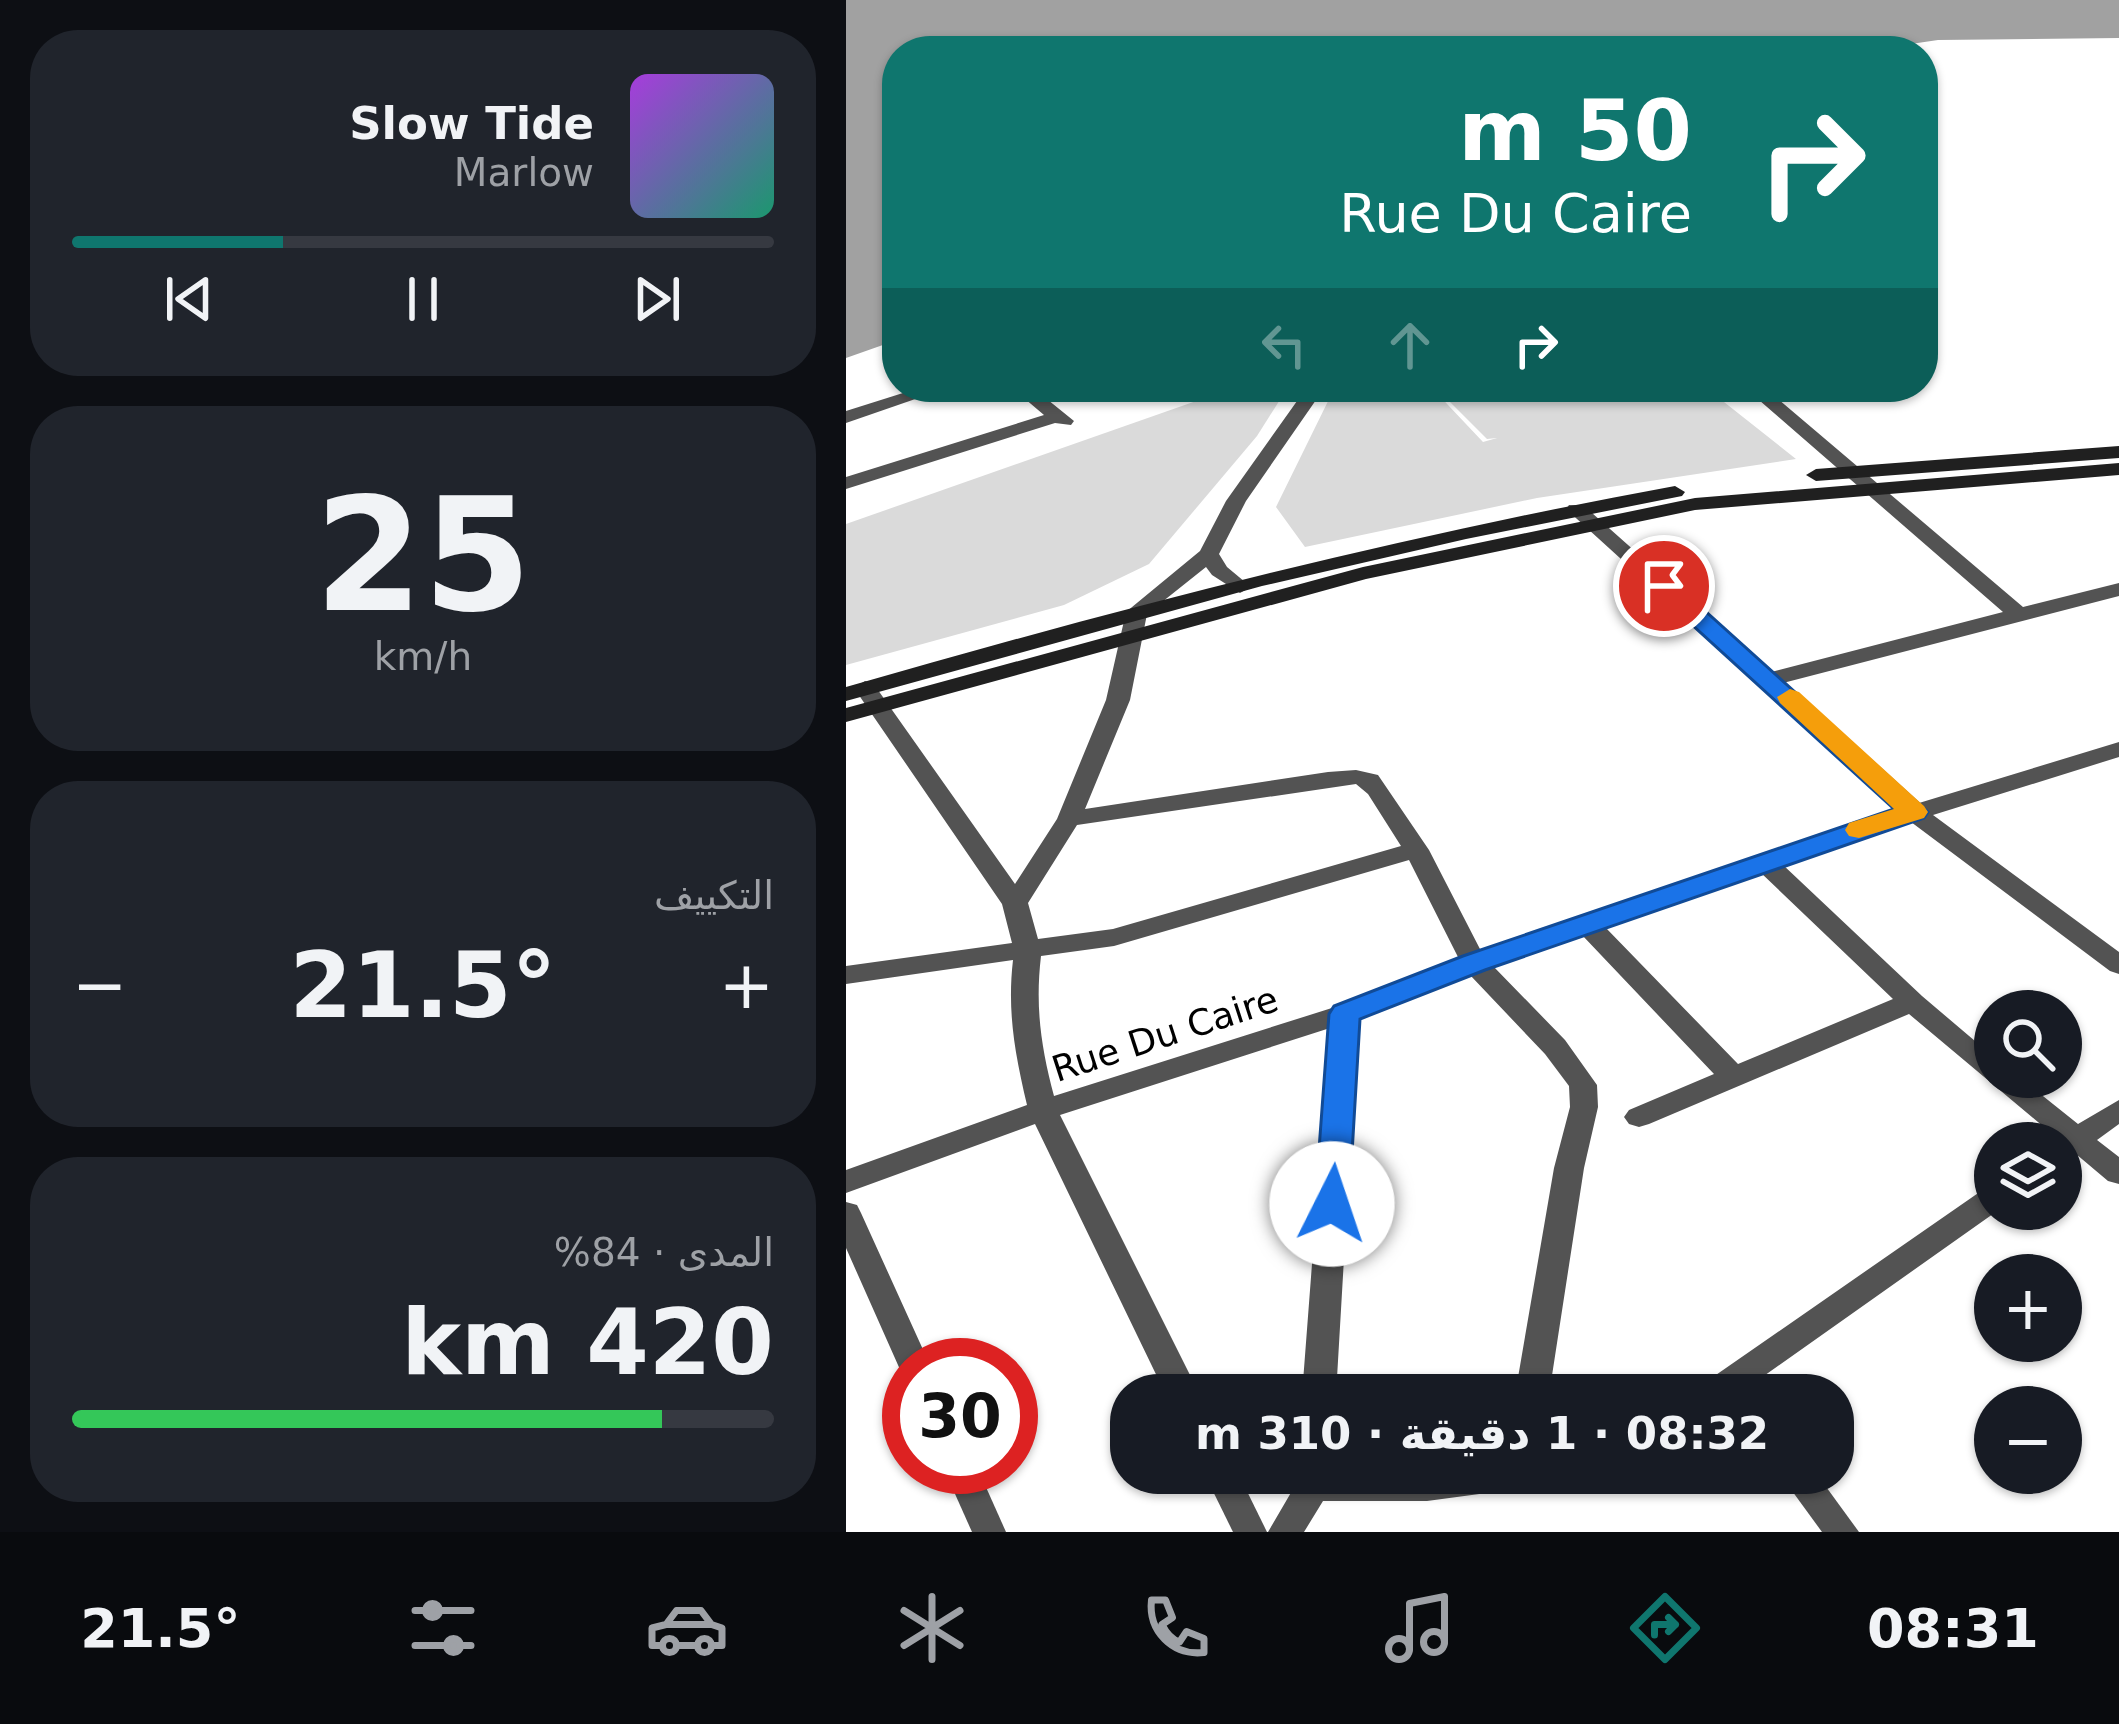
<!DOCTYPE html>
<html lang="ar">
<head>
<meta charset="utf-8">
<style>
  body { margin:0; font-family:"DejaVu Sans",Vazirmatn,sans-serif; background:#20242c; color:#f1f3f6; direction:rtl; height:100vh; display:flex; flex-direction:column; font-size:45px; white-space:nowrap }
  * { box-sizing:border-box; margin:0 }
  p { font-size:39px; color:#9ea1a6 }
  .icon { flex:none; width:66px; height:66px; fill:none; stroke:currentColor; stroke-width:2; stroke-linecap:round; stroke-linejoin:round }
  .map { position:relative; flex:1; overflow:hidden; direction:ltr }
  .drawer { display:flex; flex-direction:column; gap:30px; padding:30px; background:#0d0f14; width:846px }
  .drawer>* { flex:none }
  .hud { position:absolute; left:36px; top:36px; width:1056px; height:366px; border-radius:48px; box-shadow:0 3px 9px #0004; direction:rtl; background:#0f766e; color:#fff; overflow:hidden }
  .controls { position:absolute; left:1128px; top:990px; display:grid; gap:24px }
  .controls a { display:grid; place-items:center; width:108px; height:108px; border-radius:50%; background:#171b24; box-shadow:0 3px 9px #0004; font-size:60px }
  .speed { position:absolute; left:36px; top:1338px; display:flex; gap:24px; font-size:60px; font-weight:700; text-align:center }
  .speed>* { display:grid; place-content:center; width:156px; height:156px; border-radius:50%; background:#171b24; box-shadow:0 3px 9px #0004; line-height:1 }
  .speed .limit { border:18px solid #d22; background:#fff; color:#111 }
  .pin { position:absolute; display:grid; place-items:center; width:102px; height:102px; color:#fff; margin:-51px; border:6px solid #fff; border-radius:50%; box-shadow:0 3px 12px #0007 }
  .me { position:absolute; width:132px; margin:-66px; rotate:4deg; stroke-linejoin:round; filter:drop-shadow(0 0 9px #0008) }
  .turn { display:flex; align-items:center; gap:42px; height:252px; padding:0 48px; font-size:54px }
  .turn .icon { width:156px; height:156px; stroke-width:2.5 }
  .turn b { display:block; font-size:84px; line-height:102px }
  .lanes { display:flex; align-items:center; height:114px; padding:0 48px; background:#0003; justify-content:center; gap:60px; direction:ltr }
  .lanes .off { opacity:.35 }
  .big { font-size:90px; font-weight:800; line-height:1.1 }
  .drawer .widget { flex:1; display:flex; flex-direction:column; justify-content:center; gap:18px; min-width:0; padding:0 42px; border-radius:48px; background:#20242c }
  .drawer .dial { align-items:center; gap:0 }
  .dial b { font-size:156px; line-height:1 }
  .song { display:flex; align-items:center; gap:36px }
  .cover { width:144px; height:144px; border-radius:18px; background:linear-gradient(135deg,hsl(280 70% 55%),hsl(160 70% 35%)) }
  .played { height:12px; border-radius:6px; background:linear-gradient(90deg,#0f766e 30%,#363941 30%) }
  .keys { display:flex; justify-content:space-around; direction:ltr }
  .heat { display:flex; justify-content:space-between; align-items:center; font-size:66px; direction:ltr }
  .charge { height:18px; border-radius:9px; background:linear-gradient(90deg,#34c759 84%,#363941 0) }
  .trip { position:absolute; left:264px; top:1374px; width:744px; height:120px; border-radius:48px; background:#171b24; box-shadow:0 3px 9px #0004; font-weight:800; line-height:120px; text-align:center; direction:rtl }
  .tabs { display:flex; height:192px; justify-content:space-around; align-items:center; background:#090b0e; color:#9ea1a6 }
  .tabs .icon { width:84px; height:84px }
  .tabs .selected { color:#0f766e }
  .tabs b { font-size:54px; color:#f1f3f6 }
  main { display:flex; flex:1; min-height:0 }
  .map>svg:first-child { display:block }
  .green { fill:#dadada }
  .water { fill:#a1a1a1 }
  .lines { fill:none; stroke-linecap:round; stroke-linejoin:round }
  .minor { fill:#535353; fill-rule:evenodd }
  .secondary { fill:#202020; fill-rule:evenodd }
  .route { fill:#1a73e8; stroke:#114b97; stroke-width:3 }
  .slow { fill:#f59e0b }
  .labels { text-anchor:middle; dominant-baseline:central; stroke-width:9; stroke-linejoin:round; paint-order:stroke }
  .street-label { font-size:36px; fill:#000; stroke:#fff }
</style>
</head>
<body>
<main>
<div class="map">
<svg width="1273" height="1532" viewBox="0 0 1273 1532">
  <rect width="100%" height="100%" fill="#fff"/>
  <g class="green">
    <polygon points="390,387 442,387 411,436 303,564 218,605 0,665 0,524"/>
    <polygon points="489,387 585,387 637,442 651,438 641,439 601,399 637,391 635,387 859,387 950,459 691,498 459,547 430,507"/>
  </g>
  <polygon class="water" points="0,0 1273,0 1273,38 1092,40 1017,51 51,51 51,340 0,358"/>
  <g class="lines">
    <g class="minor">
      <polygon points="76,387 104,387 0,423 0,411"/>
      <polygon points="165,387 186,387 228,421 225,425 209,423 0,489 0,477 198,415"/>
      <path d="M461,387H479L400,501L373,554L381,567L405,587L394,593L366,575L360,567L301,614L284,700L239,809L482,772L510,770L532,775L583,850L635,951L1051,810L720,509L723,505H737L925,672L1157,612L898,387H918L1177,607L1273,583V596L937,683L1073,803L1273,742V757L1087,815L1273,952V974L1264,971L1065,822L936,864L1076,996L1149,1058V1077H1173L1232,1124L1273,1100V1124L1251,1140L1273,1157V1184L1262,1181L1230,1154L1215,1161V1143H1204L1211,1138L1063,1014L803,1124L793,1127L783,1124L778,1117L783,1110L868,1074L736,935L647,966L719,1040L751,1085L752,1107L738,1168L703,1395H669L708,1168L724,1107L723,1086L699,1054L624,975L512,1019L490,1395H456L484,1028L214,1115L354,1395H320L189,1124L0,1193V1170L181,1105C169,1054 161,1012 167,960L0,984V966L166,943L156,904L8,688L19,681L27,683L169,884L211,819L260,700L280,612L354,551L380,501ZM510,784L522,794L555,846L267,929L192,939L182,903L231,825ZM563,860L613,959L489,1007L208,1096C195,1047 189,1007 195,956L268,946ZM914,872L1047,999L892,1064L759,927Z"/>
      <polygon points="1149,1186 1149,1209 1154,1209 891,1395 849,1395 854,1386 1138,1189"/>
      <polygon points="0,1202 11,1205 15,1213 84,1365 63,1365 63,1376 56,1374 0,1248"/>
      <polygon points="97,1467 131,1467 160,1532 126,1532"/>
      <polygon points="358,1473 392,1473 421,1532 387,1532"/>
      <polygon points="452,1473 702,1473 697,1483 685,1487 581,1501 477,1501 458,1532 422,1532 450,1484"/>
      <polygon points="933,1473 970,1473 1013,1532 976,1532"/>
    </g>
    <g class="secondary">
      <polygon points="1273,446 1273,458 970,481 960,475 970,469"/>
      <polygon points="1273,463 1273,475 849,510 520,579 0,722 0,708 517,567 849,498"/>
      <path d="M829,486L839,492L836,496L620,539L416,586L0,701V687C274,608 549,537 829,486Z"/>
    </g>
  </g>
  <polygon class="route" points="818,579 826,581 1082,812 1078,818 639,970 514,1019 503,1204 498,1214 486,1217 474,1214 469,1204 483,1014 488,1006 617,956 1048,809 809,591 809,581"/>
  <polygon class="slow" points="944,689 953,692 1078,806 1082,812 1078,818 1013,838 1003,836 999,830 1003,823 1048,809 934,703 931,697"/>
  <g class="labels">
    <g class="street-label">
      <text transform="translate(319 1034) rotate(-18)">Rue Du Caire</text>
    </g>
  </g>
</svg>
<div class="controls">
<a><svg class="icon" aria-label="search" viewBox="0 0 24 24"><circle cx="10" cy="10" r="6"/><path d="M15 15l6 6"/></svg></a>
<a><svg class="icon" aria-label="layers" viewBox="0 0 24 24"><path d="M12 4l9 5-9 5-9-5zM3 14l9 5 9-5"/></svg></a>
<a>+</a>
<a>−</a>
</div>
<div class="speed"><div class="limit">30</div></div>
<div class="pin" style="left:818px;top:586px;background:#d93025"><svg class="icon" aria-label="arrive" viewBox="0 0 24 24"><path d="M6 21V4h12l-3 4 3 4H6"/></svg></div>
<svg class="me" style="left:486px;top:1204px" viewBox="-20 -20 40 40"><circle r="19" fill="#fff"/><path d="M0-13L10 11 0 6-10 11z" fill="#1a73e8"/></svg>
<div class="trip">08:32 · 1 دقيقة · 310 m</div>
<div class="hud">
<div class="turn"><svg class="icon" aria-label="right" viewBox="0 0 24 24"><path d="M7 20v-9h11M14 6l5 5-5 5"/></svg><div><b>50 m</b>Rue Du Caire</div></div>
<div class="lanes"><svg class="icon off" aria-label="left" viewBox="0 0 24 24"><path d="M17 20v-9H6M10 6l-5 5 5 5"/></svg><svg class="icon off" aria-label="ahead" viewBox="0 0 24 24"><path d="M12 20V5M6 11l6-6 6 6"/></svg><svg class="icon" aria-label="right" viewBox="0 0 24 24"><path d="M7 20v-9h11M14 6l5 5-5 5"/></svg></div>
</div>
</div>
<section class="drawer">
<div class="widget">
<div class="song"><i class="cover"></i><div><b>Slow Tide</b><p>Marlow</p></div></div>
<div class="played"></div>
<div class="keys"><svg class="icon" aria-label="previous" viewBox="0 0 24 24"><path d="M18 5L8 12l10 7zM5 5v14"/></svg><svg class="icon" aria-label="pause" viewBox="0 0 24 24"><path d="M8 5v14M16 5v14"/></svg><svg class="icon" aria-label="next" viewBox="0 0 24 24"><path d="M6 5l10 7-10 7zM19 5v14"/></svg></div>
</div>
<div class="widget dial"><b>25</b><p>km/h</p></div>
<div class="widget"><p>التكييف</p>
<div class="heat"><a>−</a><b class="big">21.5°</b><a>+</a></div>
</div>
<div class="widget"><p>المدى · 84%</p><b class="big">420 km</b><div class="charge"></div></div>
</section>
</main>
<nav class="tabs">
<b>08:31</b>
<svg class="icon selected" aria-label="directions" viewBox="0 0 24 24"><path d="M12 3l9 9-9 9-9-9zM9 14v-3h6M13 9l2 2-2 2"/></svg>
<svg class="icon" aria-label="music" viewBox="0 0 24 24"><path d="M9 18V5l10-2v13"/><circle cx="6" cy="18" r="3"/><circle cx="16" cy="16" r="3"/></svg>
<svg class="icon" aria-label="phone" viewBox="0 0 24 24"><path d="M5 4h4l2 5-3 2q2 4 5 5l2-3 5 2v4C11 20 4 13 5 4z"/></svg>
<svg class="icon" aria-label="climate" viewBox="0 0 24 24"><path d="M12 3v18M4 7l16 10M4 17L20 7"/></svg>
<svg class="icon" aria-label="car" viewBox="0 0 24 24"><path d="M5 17H2v-5l4-1 3-4h7l3 4 3 1v5h-3M9 17h6M6 11h13"/><circle cx="7" cy="17" r="2"/><circle cx="17" cy="17" r="2"/></svg>
<svg class="icon" aria-label="filters" viewBox="0 0 24 24"><path d="M4 7h16M4 17h16"/><circle cx="9" cy="7" r="2"/><circle cx="15" cy="17" r="2"/></svg>
<b>21.5°</b>
</nav>
</body>
</html>
